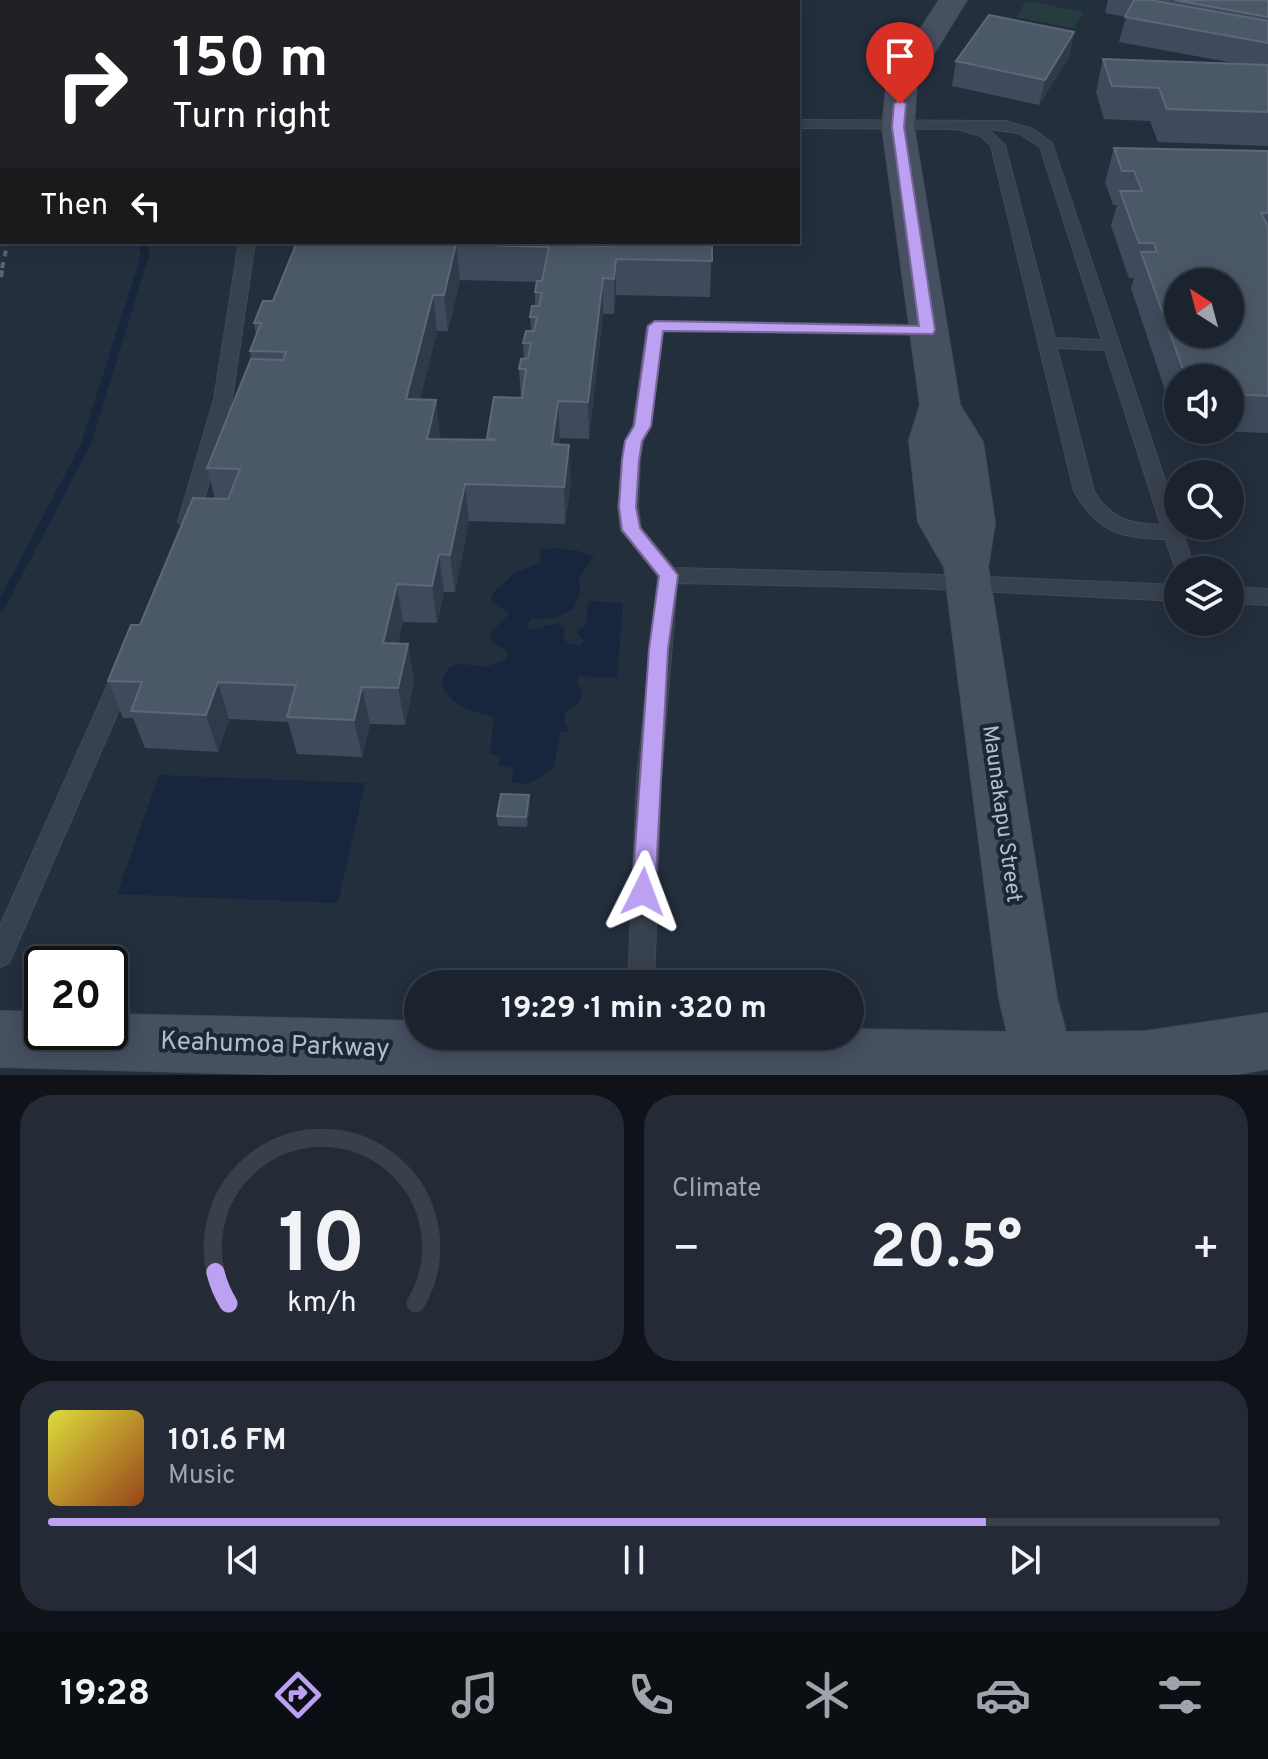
<!DOCTYPE html>
<html lang="en">
<head>
<meta charset="utf-8">
<style>
  body { margin:0; font-family:Overpass,sans-serif; background:#242b36; color:#f1f3f6; height:100vh; display:flex; flex-direction:column; font-size:30px; white-space:nowrap }
  * { box-sizing:border-box; margin:0 }
  p { font-size:26px; color:#a0a4aa }
  .icon { flex:none; width:44px; height:44px; fill:none; stroke:currentColor; stroke-width:2; stroke-linecap:round; stroke-linejoin:round }
  .map { position:relative; height:1075px; overflow:hidden }
  .panel { display:flex; flex-direction:column; gap:20px; padding:20px; background:#0f1319; flex:1 }
  .panel>* { flex:none }
  .top-card { position:absolute; left:0px; top:0px; width:800px; height:244px; box-shadow:0 4px 20px #0003,0 0 0 2px #39404a; background:#202124; color:#fff; overflow:hidden }
  .needle { width:52px; rotate:324deg }
  .controls { position:absolute; left:1164px; top:268px; display:grid; gap:16px }
  .controls a { display:grid; place-items:center; width:80px; height:80px; border-radius:50%; background:#1b232e; box-shadow:0 4px 20px #0003,0 0 0 2px #39404a; font-size:40px }
  .speed { position:absolute; left:24px; top:946px; display:flex; gap:16px; font-size:40px; font-weight:700; text-align:center }
  .speed>* { display:grid; place-content:center; width:104px; height:104px; border-radius:50%; background:#1b232e; box-shadow:0 4px 20px #0003,0 0 0 2px #39404a; line-height:1 }
  .speed .limit { border:4px solid #111; border-radius:12px; background:#fff; color:#111 }
  .pin { position:absolute; display:grid; place-items:center; width:68px; height:68px; color:#fff; margin:-82px -34px; border-radius:50% 50% 50% 0; rotate:-45deg; box-shadow:0 0 8px #0007 }
  .pin .icon { rotate:45deg }
  .me { position:absolute; width:88px; margin:-44px; rotate:3deg; stroke-linejoin:round; filter:drop-shadow(0 0 6px #0008) }
  .turn { display:flex; align-items:center; gap:28px; height:168px; padding:0 40px; font-size:36px }
  .turn .icon { width:104px; height:104px; stroke-width:2.5 }
  .turn b { display:block; font-size:56px; line-height:68px }
  .then { display:flex; align-items:center; height:76px; padding:0 40px; background:#0003; gap:16px; font-size:30px }
  .big { font-size:60px; font-weight:700; line-height:1.1 }
  .panel .widget { flex:1; display:flex; flex-direction:column; justify-content:center; gap:12px; min-width:0; padding:0 28px; border-radius:32px; background:#242b36 }
  .panel .dial { align-items:center; gap:0 }
  .dial svg { height:208px; overflow:visible; fill:none; stroke:#39404a; stroke-width:7; stroke-linecap:round; text-anchor:middle }
  .dial text { fill:#f1f3f6; stroke:none }
  .song { display:flex; align-items:center; gap:24px }
  .cover { width:96px; height:96px; border-radius:12px; background:linear-gradient(135deg,hsl(60 70% 55%),hsl(20 70% 35%)) }
  .played { height:8px; border-radius:4px; background:linear-gradient(90deg,#bca0f2 80%,#39404a 80%) }
  .keys { display:flex; justify-content:space-around; direction:ltr }
  .heat { display:flex; justify-content:space-between; align-items:center; font-size:44px; direction:ltr }
  .panel .tiles { flex:1; display:grid; gap:20px; grid-template-columns:1fr 1fr }
  .widget:last-child { grid-column:span 2 }
  .trip { position:absolute; left:404px; top:970px; width:460px; height:80px; border-radius:40px; background:#1b232e; box-shadow:0 4px 20px #0003,0 0 0 2px #39404a; font-weight:700; line-height:80px; text-align:center }
  .dock { display:flex; height:128px; justify-content:space-around; align-items:center; background:#0b0e12; color:#a0a4aa }
  .dock .icon { width:56px; height:56px }
  .dock .selected { color:#bca0f2 }
  .dock b { font-size:36px; color:#f1f3f6 }
  .map>svg:first-child { display:block }
  .green { fill:#263c3f }
  .water { fill:#17263c }
  .lines { fill:none; stroke-linecap:round; stroke-linejoin:round }
  .stream { fill:#17263c; fill-rule:evenodd }
  .lane-casing { stroke:#414a57; stroke-width:2 }
  .secondary-casing { stroke:#414a57; stroke-width:2 }
  .lane { fill:#38414e; fill-rule:evenodd }
  .secondary { fill:#465061; fill-rule:evenodd }
  .rail-far1 { stroke:#5a6575; stroke-width:4; stroke-dasharray:6 6; stroke-linecap:butt }
  .rail { stroke:#5a6575; stroke-width:6; stroke-dasharray:7 7; stroke-linecap:butt }
  .wall { fill:#3f4b5c; fill-rule:evenodd }
  .shaded-wall { fill:#2f3b4b }
  .building { fill:#4b5868; stroke:#5c6777; stroke-width:2; fill-rule:evenodd }
  .route { fill:#bca0f2; stroke:#7a689d; stroke-width:2 }
  .labels { text-anchor:middle; dominant-baseline:central; stroke-width:8; stroke-linejoin:round; paint-order:stroke }
  .street-label { font-size:22px; fill:#b4bcc9; stroke:#1d2633 }
  .near-street-label { font-size:26px; fill:#b4bcc9; stroke:#1d2633 }
</style>
</head>
<body>
<div class="map">
<svg width="1268" height="1075" viewBox="0 0 1268 1075">
  <rect width="100%" height="100%" fill="#242f3e"/>
  <polygon class="green" points="1026,1 1084,12 1074,28 1016,17"/>
  <g class="water">
    <path d="M553,548L579,551L594,557L579,577L580,593L574,608L555,618L531,619L527,627L530,630L558,623L564,628L563,638L569,644L580,646L584,641L576,632L585,626L589,601L623,603L617,678L578,676L577,685L583,689L579,703L566,711L564,717L569,732H561L553,769L528,784L511,782L514,768L499,766L500,756L490,754L494,717C473,712 454,707 442,687C446,650 474,670 488,666C494,664 501,661 507,659V651L493,643L489,634L509,614L491,600V595L516,572L541,563L539,554L541,550Z"/>
    <polygon points="159,775 365,783 338,903 117,894"/>
  </g>
  <g class="lines">
    <g class="stream">
      <rect x="104" y="0" width="6" height="2"/>
      <polygon points="139,242 147,242 149,255 91,444 5,608 4,611 0,612 0,598 81,444 141,255"/>
    </g>
    <defs>
      <g id="lane">
        <path d="M798,120L1006,121L1033,129L1052,143L1195,570H1178V575L1165,539C1120,538 1097,532 1074,491L991,146L981,136L957,129L798,128ZM988,129L1018,133L1040,147L1102,340L1055,338L1005,145ZM1057,348L1105,350L1161,525C1130,524 1110,519 1094,491Z"/>
        <polygon points="239,242 255,242 232,399 198,522 188,529 178,522 214,399"/>
        <polygon points="655,321 927,325 936,330 927,335 663,331 651,426 643,441 640,460 638,507 641,528 674,568 914,574 1178,585 1178,601 914,588 677,583 661,779 654,984 628,984 637,779 658,576 621,530 618,507 622,460 625,441 633,426 647,326"/>
        <polygon points="1230,587 1268,589 1268,605 1230,603"/>
        <polygon points="124,665 132,667 135,673 9,963 0,967 0,926 113,673 116,667"/>
      </g>
      <polygon id="secondary" points="939,0 967,0 917,81 914,127 960,405 983,442 995,523 988,567 1057,998 1066,1032 1146,1031 1268,1013 1268,1069 1232,1075 292,1075 0,1067 0,1011 42,1012 42,1032 110,1032 110,1014 418,1021 418,1036 850,1036 850,1029 1007,1032 999,998 944,567 918,522 909,440 920,405 882,127 887,81"/>
    </defs>
    <use href="#lane" class="lane-casing"/>
    <use href="#secondary" class="secondary-casing"/>
    <use href="#lane" class="lane"/>
    <use href="#secondary" class="secondary"/>
    <g class="rail-far1">
      <polyline points="1,0 2,4"/>
      <polyline points="2,268 8,242"/>
    </g>
    <polyline class="rail" points="0,277 2,266"/>
  </g>
  <g class="wall">
    <polygon points="1108,0 1268,0 1268,146 1158,142 1150,121 1104,119 1096,92 1103,59 1234,63 1119,42 1126,17 1105,13"/>
    <polygon points="1074,32 1069,57 1039,105 952,86 956,61"/>
    <polygon points="1114,148 1268,151 1268,433 1213,431 1212,430 1230,430 1230,378 1178,378 1178,417 1174,417 1131,288 1134,278 1129,278 1111,226 1117,205 1113,205 1105,182"/>
    <path d="M297,242H573V245L612,246L712,242L710,297L616,295L614,314H603L589,439L560,438L559,444L571,482L565,524L469,521L455,592H444L437,623L403,622L398,644H408L414,682L405,725L370,724L362,757L297,754L288,722L229,719L218,752L145,748L133,718H123L108,681L215,499L207,468L251,359L250,351L256,335L254,323L273,301ZM460,280L537,282L535,292V306L530,317L531,331L523,343L524,358L519,369L521,398L487,438L488,440L440,439L436,400L420,399L437,331H448Z"/>
    <polygon points="530,805 527,827 498,826 497,816"/>
  </g>
  <g class="shaded-wall">
    <polygon points="1074,32 1069,57 1039,105 1045,80"/>
    <polygon points="456,244 460,280 448,331 444,295"/>
    <polygon points="616,259 616,295 614,314 614,279"/>
    <polygon points="603,278 603,314 589,439 588,402"/>
    <polygon points="433,295 437,331 411,436 406,399"/>
    <polygon points="436,400 440,437 432,476 427,439"/>
    <polygon points="558,401 560,438 554,481 552,444"/>
    <polygon points="569,445 571,482 565,524 564,487"/>
    <polygon points="465,484 469,521 455,592 450,555"/>
    <polygon points="439,554 444,592 437,623 432,586"/>
    <polygon points="397,584 403,622 390,681 383,643"/>
    <polygon points="408,644 414,682 405,725 398,688"/>
    <polygon points="218,682 229,719 218,752 206,715"/>
    <polygon points="362,687 370,724 362,757 354,720"/>
    <polygon points="529,795 530,805 527,827 526,817"/>
  </g>
  <g class="building">
    <polygon points="1134,0 1150,0 1268,21 1268,43 1125,17"/>
    <polygon points="1175,0 1268,0 1268,17"/>
    <polygon points="989,15 1074,32 1045,80 956,61"/>
    <polygon points="1103,59 1268,65 1268,112 1167,109 1159,88 1112,86"/>
    <path d="M1114,148L1268,151V213H1261L1268,227V396L1230,394V378H1186L1141,252H1157L1154,243H1139L1120,191H1142L1134,171H1122ZM1178,282H1230V334H1178Z"/>
    <path d="M297,242H567L566,245L612,246L613,242H712V261L616,259L614,279L603,278L588,402L558,401L552,444L569,445L564,487L465,484L450,555L439,554L432,586L397,584L383,643L408,644L398,688L362,687L354,720L287,717L296,685L218,682L206,715L131,711L142,682L108,681L131,625H140L193,498L228,499L240,469L207,468L251,359L283,360L286,352L250,351L261,323H254L263,301H273ZM456,244L549,247L542,281H537L535,292L542,293L539,306H532L530,317H537L534,331H526L523,343H531L528,358L521,359L519,369H526L522,398L494,397L487,438L496,440L427,439L436,400L406,399L433,295H444Z"/>
    <polygon points="501,794 529,795 526,817 497,816"/>
  </g>
  <polygon class="route" points="900,100 906,104 904,127 935,330 933,334 663,331 651,426 642,441 639,460 636,507 640,528 678,575 668,649 655,892 651,899 643,902 635,899 632,892 649,649 659,576 622,530 619,507 622,460 625,441 634,426 648,326 655,321 919,326 892,127 894,104"/>
  <g class="labels">
    <g class="street-label">
      <text transform="translate(1001 814) rotate(82)">Maunakapu Street</text>
    </g>
    <g class="near-street-label">
      <text transform="translate(275 1046) rotate(2)">Keahumoa Parkway</text>
    </g>
  </g>
</svg>
<div class="controls">
<a><svg class="needle" viewBox="-14 -14 28 28"><path d="M0-13l5 13h-10z" fill="#e53935"/><path d="M0 13l5-13h-10z" fill="#a0a4aa"/></svg></a>
<a><svg class="icon" aria-label="sound" viewBox="0 0 24 24"><path d="M4 9h4l5-4v14l-5-4H4zM17 9q2 3 0 6"/></svg></a>
<a><svg class="icon" aria-label="search" viewBox="0 0 24 24"><circle cx="10" cy="10" r="6"/><path d="M15 15l6 6"/></svg></a>
<a><svg class="icon" aria-label="layers" viewBox="0 0 24 24"><path d="M12 4l9 5-9 5-9-5zM3 14l9 5 9-5"/></svg></a>
</div>
<div class="speed"><div class="limit">20</div></div>
<div class="pin" style="left:900px;top:104px;background:#d93025"><svg class="icon" aria-label="arrive" viewBox="0 0 24 24"><path d="M6 21V4h12l-3 4 3 4H6"/></svg></div>
<svg class="me" style="left:643px;top:892px" viewBox="-20 -20 40 40"><path d="M0-17L14 15 0 8-14 15z" fill="#bca0f2" stroke="#fff" stroke-width="4"/></svg>
<div class="trip">19:29 · 1 min · 320 m</div>
<div class="top-card">
<div class="turn"><svg class="icon" aria-label="right" viewBox="0 0 24 24"><path d="M7 20v-9h11M14 6l5 5-5 5"/></svg><div><b>150 m</b>Turn right</div></div>
<div class="then">Then<svg class="icon" aria-label="left" viewBox="0 0 24 24"><path d="M17 20v-9H6M10 6l-5 5 5 5"/></svg></div>
</div>
</div>
<section class="panel">
<div class="tiles">
<div class="widget dial"><svg viewBox="0 0 100 80">
<path d="M14 69A42 42 0 1 1 86 69"/>
<path d="M14 69A42 42 0 0 1 9 57" stroke="#bca0f2"/>
<text x="50" y="56" font-size="32" font-weight="700">10</text>
<text x="50" y="72" font-size="11">km/h</text>
</svg></div>
<div class="widget"><p>Climate</p>
<div class="heat"><a>−</a><b class="big">20.5°</b><a>+</a></div>
</div>
<div class="widget">
<div class="song"><i class="cover"></i><div><b>101.6 FM</b><p>Music</p></div></div>
<div class="played"></div>
<div class="keys"><svg class="icon" aria-label="previous" viewBox="0 0 24 24"><path d="M18 5L8 12l10 7zM5 5v14"/></svg><svg class="icon" aria-label="pause" viewBox="0 0 24 24"><path d="M8 5v14M16 5v14"/></svg><svg class="icon" aria-label="next" viewBox="0 0 24 24"><path d="M6 5l10 7-10 7zM19 5v14"/></svg></div>
</div>
</div>
</section>
<nav class="dock">
<b>19:28</b>
<svg class="icon selected" aria-label="directions" viewBox="0 0 24 24"><path d="M12 3l9 9-9 9-9-9zM9 14v-3h6M13 9l2 2-2 2"/></svg>
<svg class="icon" aria-label="music" viewBox="0 0 24 24"><path d="M9 18V5l10-2v13"/><circle cx="6" cy="18" r="3"/><circle cx="16" cy="16" r="3"/></svg>
<svg class="icon" aria-label="phone" viewBox="0 0 24 24"><path d="M5 4h4l2 5-3 2q2 4 5 5l2-3 5 2v4C11 20 4 13 5 4z"/></svg>
<svg class="icon" aria-label="climate" viewBox="0 0 24 24"><path d="M12 3v18M4 7l16 10M4 17L20 7"/></svg>
<svg class="icon" aria-label="car" viewBox="0 0 24 24"><path d="M5 17H2v-5l4-1 3-4h7l3 4 3 1v5h-3M9 17h6M6 11h13"/><circle cx="7" cy="17" r="2"/><circle cx="17" cy="17" r="2"/></svg>
<svg class="icon" aria-label="filters" viewBox="0 0 24 24"><path d="M4 7h16M4 17h16"/><circle cx="9" cy="7" r="2"/><circle cx="15" cy="17" r="2"/></svg>
</nav>
</body>
</html>
